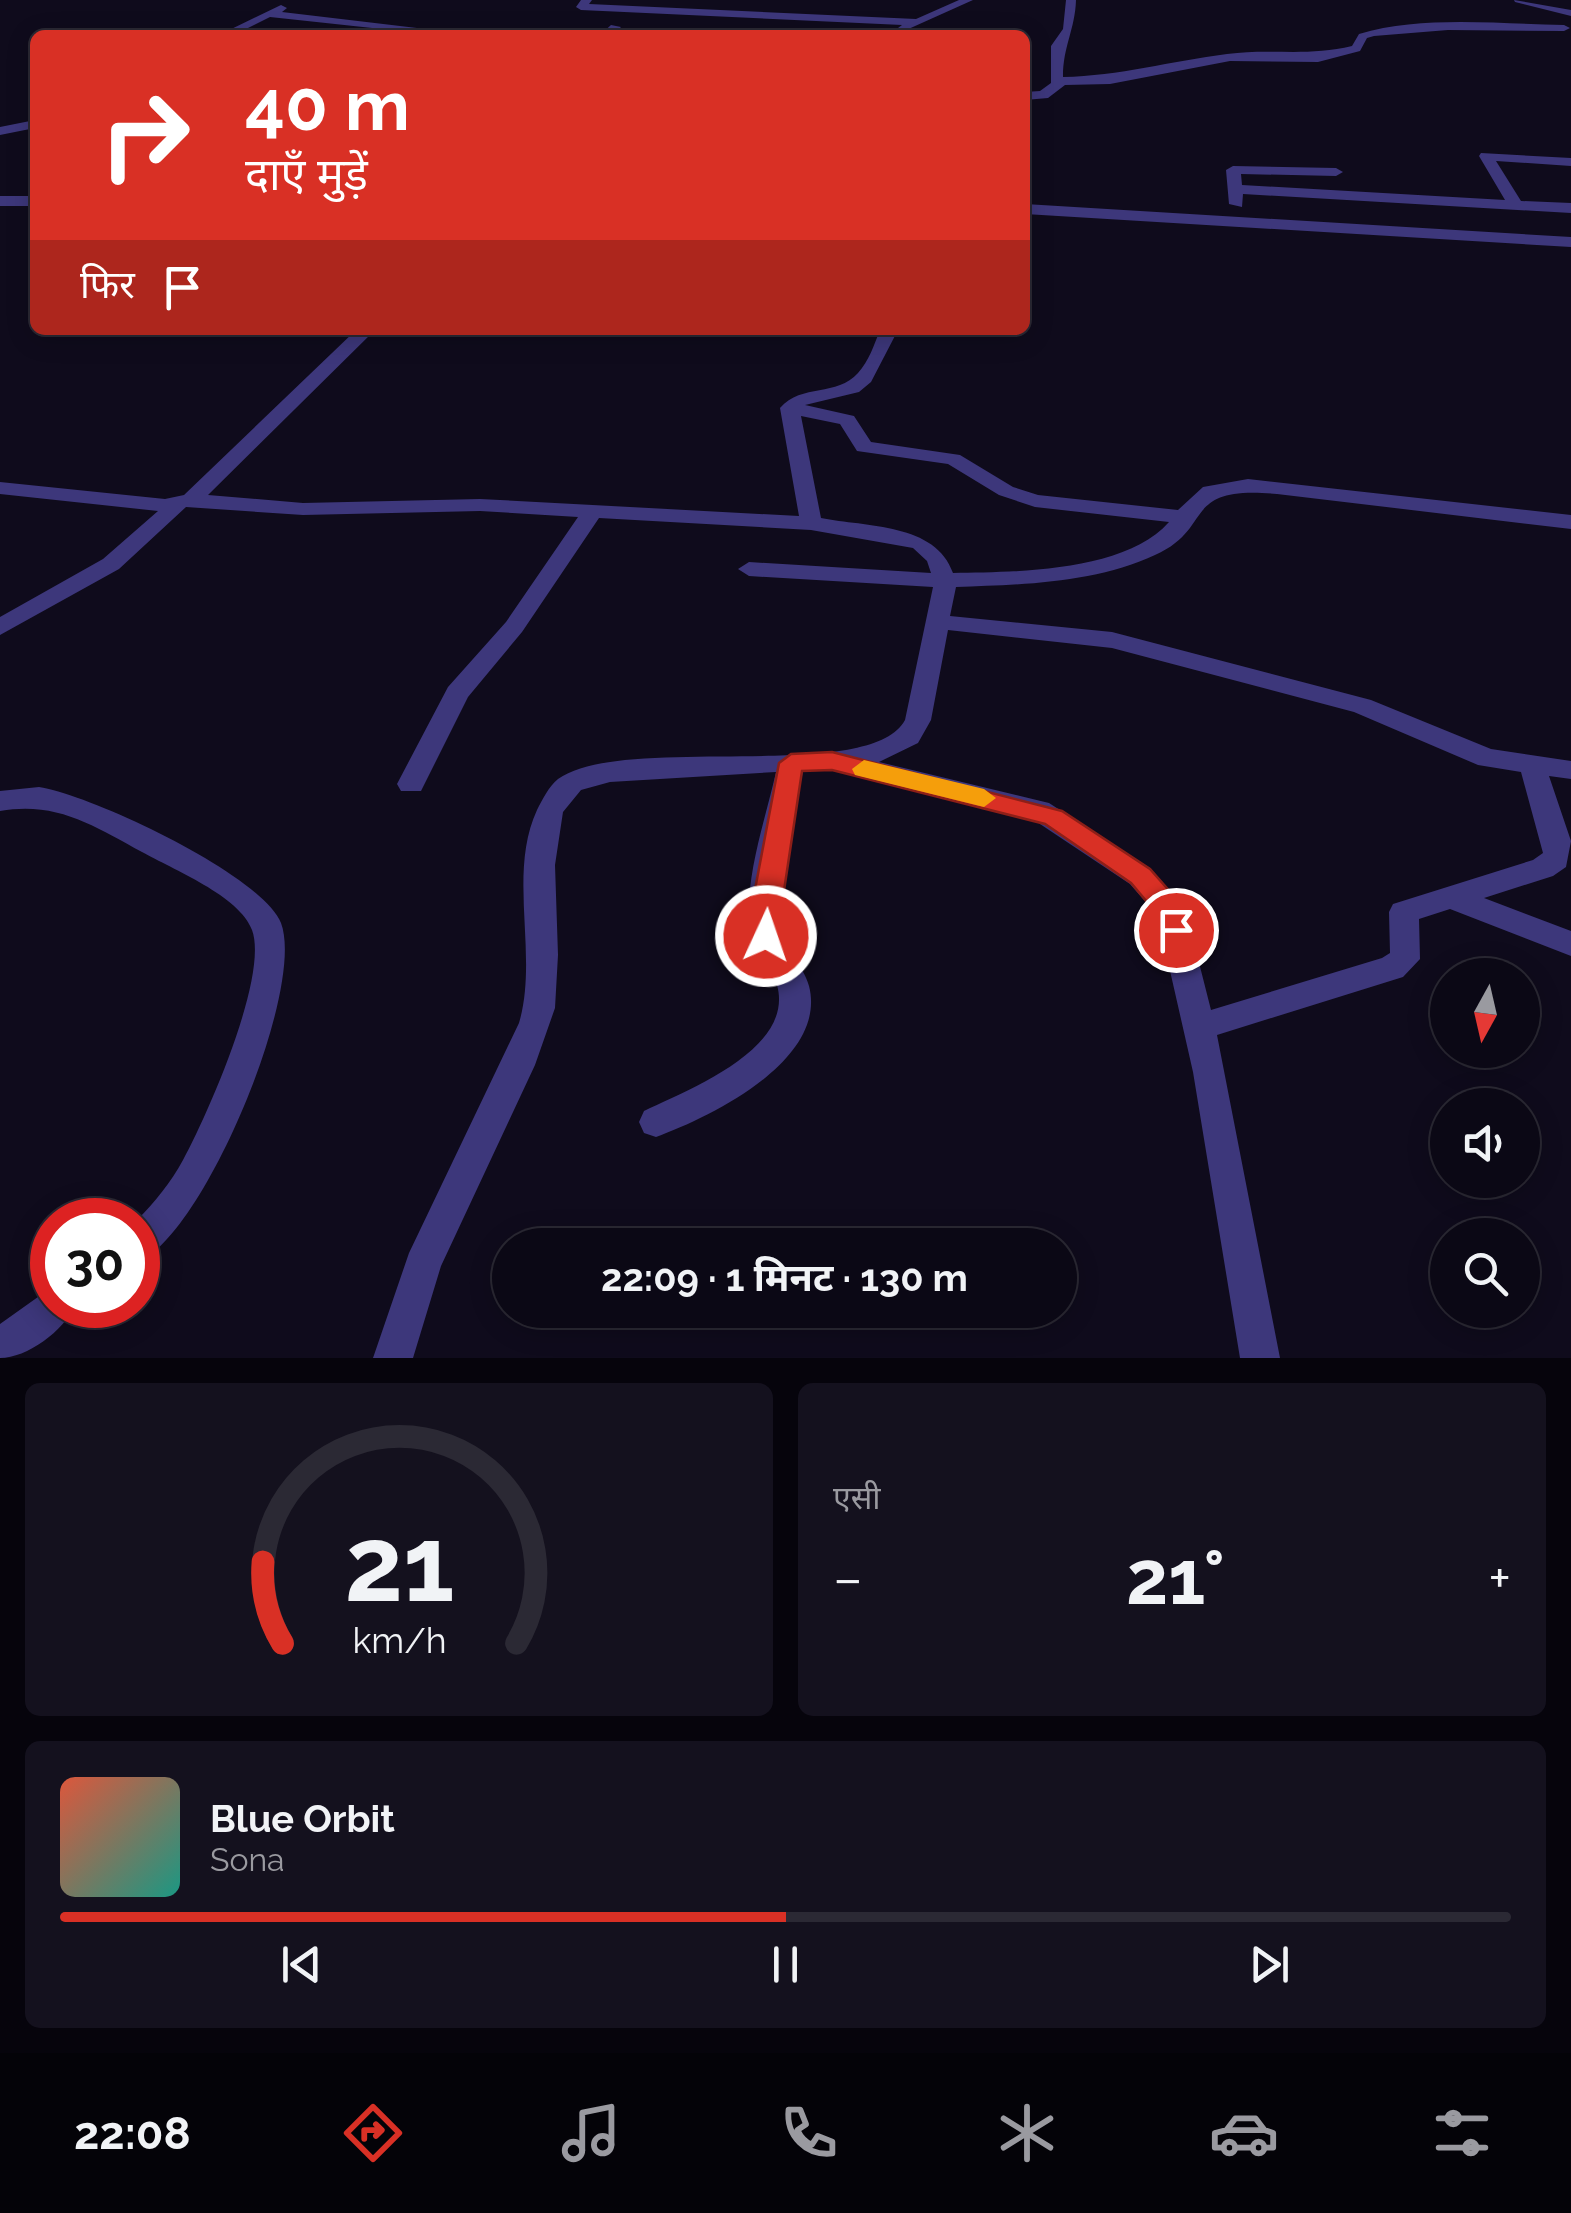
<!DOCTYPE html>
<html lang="hi">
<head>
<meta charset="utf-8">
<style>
  body { margin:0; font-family:Raleway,"Noto Sans Devanagari",sans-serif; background:#14111e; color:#f1f3f6; height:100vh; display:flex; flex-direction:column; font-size:38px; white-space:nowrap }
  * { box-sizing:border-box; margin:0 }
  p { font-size:32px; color:#9a9aa0 }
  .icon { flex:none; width:55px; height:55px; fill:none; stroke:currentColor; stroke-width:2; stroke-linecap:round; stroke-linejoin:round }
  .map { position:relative; height:1358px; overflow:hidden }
  .panel { display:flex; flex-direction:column; gap:25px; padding:25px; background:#06040c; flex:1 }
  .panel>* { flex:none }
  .banner { position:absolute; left:30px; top:30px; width:1000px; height:305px; border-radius:15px; box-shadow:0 5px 25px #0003,0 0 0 2px #2b2934; background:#d93025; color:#fff; overflow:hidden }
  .needle { width:65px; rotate:188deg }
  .tools { position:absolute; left:1430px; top:958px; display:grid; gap:20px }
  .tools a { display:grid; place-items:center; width:110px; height:110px; border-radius:50%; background:#0b0815; box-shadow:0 5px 25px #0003,0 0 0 2px #2b2934; font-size:50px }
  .speed { position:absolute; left:30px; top:1198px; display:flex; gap:20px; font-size:50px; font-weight:700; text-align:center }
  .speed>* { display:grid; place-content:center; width:130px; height:130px; border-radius:50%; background:#0b0815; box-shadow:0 5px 25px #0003,0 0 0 2px #2b2934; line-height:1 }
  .speed .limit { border:15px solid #d22; background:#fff; color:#111 }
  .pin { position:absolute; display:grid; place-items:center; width:85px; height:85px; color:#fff; margin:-42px; border:5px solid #fff; border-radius:50%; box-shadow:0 2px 10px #0007 }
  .me { position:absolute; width:110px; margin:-55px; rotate:3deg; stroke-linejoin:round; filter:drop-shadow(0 0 8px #0008) }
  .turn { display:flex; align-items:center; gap:35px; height:210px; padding:0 50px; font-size:45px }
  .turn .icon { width:130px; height:130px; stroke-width:2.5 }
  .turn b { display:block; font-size:70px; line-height:85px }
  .then { display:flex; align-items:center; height:95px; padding:0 50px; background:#0003; gap:20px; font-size:38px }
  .big { font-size:75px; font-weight:700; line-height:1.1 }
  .panel .tile { flex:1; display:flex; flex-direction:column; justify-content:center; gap:15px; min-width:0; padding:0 35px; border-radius:15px; background:#14111e }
  .panel .dial { align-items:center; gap:0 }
  .dial svg { height:260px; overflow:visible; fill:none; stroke:#2b2934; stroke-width:7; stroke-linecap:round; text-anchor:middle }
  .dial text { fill:#f1f3f6; stroke:none }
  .song { display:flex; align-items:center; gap:30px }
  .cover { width:120px; height:120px; border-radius:15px; background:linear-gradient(135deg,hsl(10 70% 55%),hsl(170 70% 35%)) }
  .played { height:10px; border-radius:5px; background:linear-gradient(90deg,#d93025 50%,#2b2934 50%) }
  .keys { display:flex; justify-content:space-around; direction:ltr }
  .heat { display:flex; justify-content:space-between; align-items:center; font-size:55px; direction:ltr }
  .panel .tiles { flex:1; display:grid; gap:25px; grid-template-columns:1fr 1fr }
  .tile:last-child { grid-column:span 2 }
  .trip { position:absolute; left:492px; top:1228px; width:585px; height:100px; border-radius:50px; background:#0b0815; box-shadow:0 5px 25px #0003,0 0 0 2px #2b2934; font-weight:700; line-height:100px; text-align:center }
  .tab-bar { display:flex; height:160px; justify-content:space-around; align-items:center; background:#040308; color:#9a9aa0 }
  .tab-bar .icon { width:70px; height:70px }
  .tab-bar .current { color:#d93025 }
  .tab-bar b { font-size:45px; color:#f1f3f6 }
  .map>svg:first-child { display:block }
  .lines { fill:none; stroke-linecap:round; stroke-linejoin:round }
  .minor { fill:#3d377b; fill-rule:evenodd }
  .route { fill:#d93025; stroke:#8d1f18; stroke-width:2.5 }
  .slow { fill:#f59e0b }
</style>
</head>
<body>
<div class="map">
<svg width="1571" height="1358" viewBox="0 0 1571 1358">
  <rect width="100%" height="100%" fill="#0f0b1c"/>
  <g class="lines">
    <g class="minor">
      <polygon points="581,0 592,0 589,4 916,19 959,0 973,0 904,31 898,28 902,25 581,10 576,7"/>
      <path d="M1066,0H1076C1075,30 1063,46 1063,77C1119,76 1171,61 1227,54C1270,48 1307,57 1352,46L1359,34C1422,15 1498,24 1564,25L1570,28L1564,31L1448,30L1374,36L1367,38L1360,51L1318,62L1230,61L1110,84L1065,85L1048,98L1025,100V92L1040,91L1051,83V46L1063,29Z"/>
      <polygon points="1514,0 1571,10 1571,16 1515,2"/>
      <polygon points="281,5 287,8 282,12 476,35 437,35 270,17 234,35 219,35"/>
      <polygon points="611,25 621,27 613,35 600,35"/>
      <polygon points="35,120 35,128 0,135 0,127"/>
      <polygon points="1481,153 1571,158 1571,166 1496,161 1521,201 1571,203 1571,213 1243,194 1242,207 1229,204 1226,170 1233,166 1336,168 1343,172 1336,176 1241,174 1242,185 1505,200 1479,156"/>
      <rect x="0" y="196" width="35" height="10"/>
      <polygon points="1025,204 1571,237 1571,247 1025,214"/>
      <path d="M356,330H375L208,495L303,503L480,499L799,516L780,408C802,383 837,397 858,373C869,361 874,345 880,330H898L871,382L859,392L805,405L854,416L871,442L960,455L1013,487L1038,495L1178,510L1203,487L1248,479L1571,515V529L1277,494C1179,485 1216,528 1155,555C1095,583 1020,585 956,587L950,616L1112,632L1371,700L1491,749L1571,761V779L1549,776L1571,841L1566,867L1553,876L1484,898L1571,931V956L1450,909L1419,919L1420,959L1403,977L1217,1035L1280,1358H1240L1193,1072L1161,931L1151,908L1130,884L1031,818L837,769L803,771C794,820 774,873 779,924C781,948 803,963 809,986C828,1060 711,1117 656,1137L644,1133L639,1122L644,1111C689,1089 795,1049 777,985C771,963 751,947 749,923C746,873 765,821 776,772L610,782L581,790L563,812L555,865L558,955L555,1008L535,1065L441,1266L413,1358H373L409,1253L519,1023C539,955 507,875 537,810C542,800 549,786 558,779C625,732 870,785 905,720L933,587L749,576L738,569L749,562L931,573L927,561L913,548L811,530L599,518L522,632L468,697L421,791H401L397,784L448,687L506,622L578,517L480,511L303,515L186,507L119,569L0,635V617L103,559L158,511L0,494V482L165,499L184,495ZM801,416L840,424L857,451L948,464L999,495L1035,507L1169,522C1125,572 1016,572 953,573C936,523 866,527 821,518ZM948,630L1112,648L1354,712L1478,765L1521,772L1543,853L1533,860L1393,904L1389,912L1390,953L1382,958L1211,1010L1191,931L1173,894L1150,868L1049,803L879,762L918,743L931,720Z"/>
      <path d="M39,787C91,795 261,874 281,923C306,989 204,1235 138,1262L137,1220C155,1202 171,1182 183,1160C207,1116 269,976 252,930C240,896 172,869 142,852C94,826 57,801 0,811V791Z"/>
      <path d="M52,1287V1305H75C64,1331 27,1358 0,1358V1324Z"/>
    </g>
  </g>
  <polygon class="route" points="832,752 1062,811 1150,869 1172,894 1190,930 1186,938 1167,938 1152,908 1131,883 1045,824 832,770 802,771 776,944 757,944 753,900 779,763 791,754"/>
  <polygon class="slow" points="864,760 984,789 996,798 984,807 855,775 852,769"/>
</svg>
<div class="tools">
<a><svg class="needle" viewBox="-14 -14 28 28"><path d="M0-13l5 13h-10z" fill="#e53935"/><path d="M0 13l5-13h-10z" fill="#9a9aa0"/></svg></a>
<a><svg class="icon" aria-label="sound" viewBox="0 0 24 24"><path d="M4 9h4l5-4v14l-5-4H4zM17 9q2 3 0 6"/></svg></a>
<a><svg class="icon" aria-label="search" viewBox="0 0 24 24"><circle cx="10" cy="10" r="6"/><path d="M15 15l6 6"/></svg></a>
</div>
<div class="speed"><div class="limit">30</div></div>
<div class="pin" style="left:1176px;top:930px;background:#d93025"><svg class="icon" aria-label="arrive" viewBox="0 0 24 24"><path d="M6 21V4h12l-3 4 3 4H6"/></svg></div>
<svg class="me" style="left:766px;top:936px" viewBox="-20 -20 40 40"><circle r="17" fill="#d93025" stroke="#fff" stroke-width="3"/><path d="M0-11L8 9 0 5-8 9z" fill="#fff"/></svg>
<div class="trip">22:09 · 1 मिनट · 130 m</div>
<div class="banner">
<div class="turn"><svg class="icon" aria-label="right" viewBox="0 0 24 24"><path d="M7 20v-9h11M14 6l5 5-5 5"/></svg><div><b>40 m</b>दाएँ मुड़ें</div></div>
<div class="then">फिर<svg class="icon" aria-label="arrive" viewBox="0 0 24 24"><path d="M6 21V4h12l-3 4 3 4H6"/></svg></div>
</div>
</div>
<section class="panel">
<div class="tiles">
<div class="tile dial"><svg viewBox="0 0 100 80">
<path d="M14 69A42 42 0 1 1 86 69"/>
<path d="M14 69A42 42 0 0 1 8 44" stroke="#d93025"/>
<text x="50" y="56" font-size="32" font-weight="700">21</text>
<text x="50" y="72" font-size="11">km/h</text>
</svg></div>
<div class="tile"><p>एसी</p>
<div class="heat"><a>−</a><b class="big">21°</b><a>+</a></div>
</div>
<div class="tile">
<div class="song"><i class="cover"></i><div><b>Blue Orbit</b><p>Sona</p></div></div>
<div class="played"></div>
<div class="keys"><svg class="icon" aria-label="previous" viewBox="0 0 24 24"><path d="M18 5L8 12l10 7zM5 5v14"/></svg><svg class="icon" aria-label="pause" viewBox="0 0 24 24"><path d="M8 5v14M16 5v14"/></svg><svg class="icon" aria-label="next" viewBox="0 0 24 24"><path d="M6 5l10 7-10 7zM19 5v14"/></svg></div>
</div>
</div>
</section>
<nav class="tab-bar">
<b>22:08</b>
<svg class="icon current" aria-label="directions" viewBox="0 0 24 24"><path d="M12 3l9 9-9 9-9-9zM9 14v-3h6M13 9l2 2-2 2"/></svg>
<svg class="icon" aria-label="music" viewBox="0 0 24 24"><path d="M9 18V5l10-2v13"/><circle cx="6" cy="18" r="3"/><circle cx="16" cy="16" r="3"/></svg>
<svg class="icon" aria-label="phone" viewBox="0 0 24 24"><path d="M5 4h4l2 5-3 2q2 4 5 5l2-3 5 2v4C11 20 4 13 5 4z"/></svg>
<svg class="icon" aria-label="climate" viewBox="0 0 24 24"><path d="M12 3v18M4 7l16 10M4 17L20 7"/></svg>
<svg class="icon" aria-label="car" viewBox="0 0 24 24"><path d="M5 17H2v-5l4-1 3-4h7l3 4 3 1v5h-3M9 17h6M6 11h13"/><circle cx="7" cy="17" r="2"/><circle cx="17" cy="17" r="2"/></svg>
<svg class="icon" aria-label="filters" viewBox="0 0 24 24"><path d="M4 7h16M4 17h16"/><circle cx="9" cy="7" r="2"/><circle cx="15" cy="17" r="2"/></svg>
</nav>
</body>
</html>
